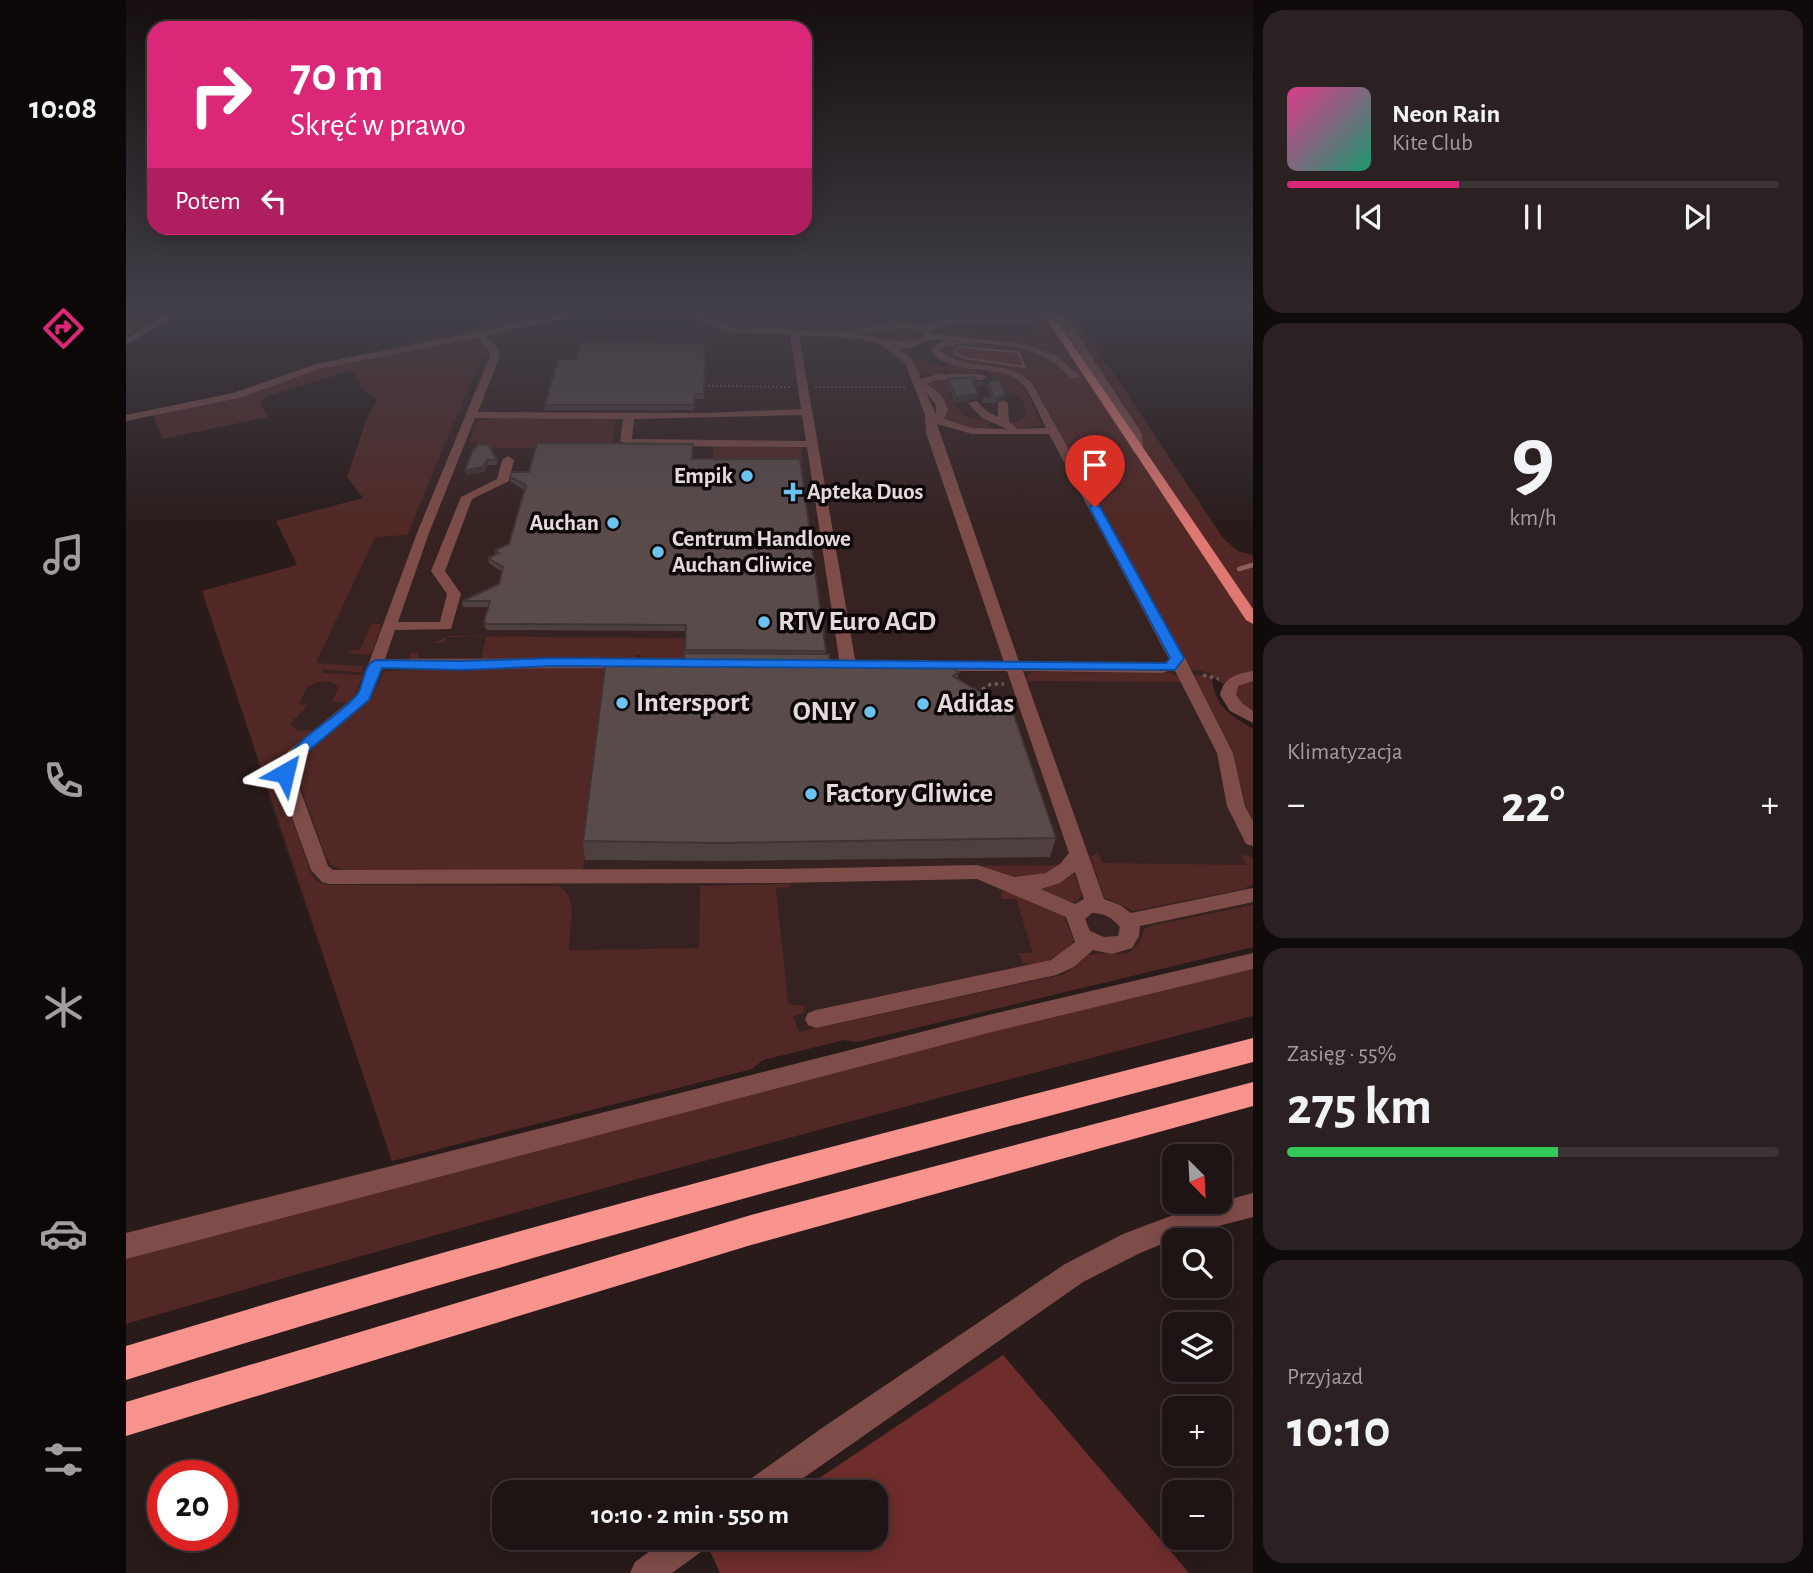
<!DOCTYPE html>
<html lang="pl">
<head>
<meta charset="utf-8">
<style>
  body { margin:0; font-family:"Alegreya Sans",sans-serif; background:#2b2122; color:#f1f3f6; height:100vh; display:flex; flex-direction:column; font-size:26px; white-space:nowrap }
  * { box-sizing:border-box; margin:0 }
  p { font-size:23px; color:#a19ea0 }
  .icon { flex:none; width:38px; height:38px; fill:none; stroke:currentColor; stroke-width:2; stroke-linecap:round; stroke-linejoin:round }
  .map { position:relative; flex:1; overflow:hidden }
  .details { display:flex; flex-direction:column; gap:10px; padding:10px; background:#100b0b; width:560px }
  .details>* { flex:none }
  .banner { position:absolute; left:21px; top:21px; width:665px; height:214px; border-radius:21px; box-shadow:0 4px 18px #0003,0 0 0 2px #3c3334; background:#db2777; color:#fff; overflow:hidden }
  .needle { width:46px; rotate:156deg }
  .buttons { position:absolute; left:1036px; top:1144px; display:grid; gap:14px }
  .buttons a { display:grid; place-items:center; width:70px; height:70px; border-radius:14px; background:#1e1414; box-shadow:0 4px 18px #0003,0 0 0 2px #3c3334; font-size:35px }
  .speed { position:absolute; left:21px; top:1460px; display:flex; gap:14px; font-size:35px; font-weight:700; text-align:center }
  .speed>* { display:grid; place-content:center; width:91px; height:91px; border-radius:50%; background:#1e1414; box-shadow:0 4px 18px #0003,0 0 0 2px #3c3334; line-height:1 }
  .speed .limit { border:10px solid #d22; background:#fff; color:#111 }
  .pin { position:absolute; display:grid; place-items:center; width:60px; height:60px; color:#fff; margin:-72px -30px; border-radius:50% 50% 50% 0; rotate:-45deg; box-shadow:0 0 7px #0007 }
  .pin .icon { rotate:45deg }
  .me { position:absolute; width:77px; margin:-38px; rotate:37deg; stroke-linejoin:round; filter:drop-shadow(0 0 5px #0008) }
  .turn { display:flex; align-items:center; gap:24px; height:147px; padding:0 28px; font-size:32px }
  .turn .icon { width:91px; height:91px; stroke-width:2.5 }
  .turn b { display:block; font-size:49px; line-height:60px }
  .then { display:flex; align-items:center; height:66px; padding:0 28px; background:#0003; gap:14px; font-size:26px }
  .big { font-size:52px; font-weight:700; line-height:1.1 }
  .details .card { flex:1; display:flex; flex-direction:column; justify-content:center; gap:10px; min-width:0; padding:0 24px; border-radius:21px; background:#2b2122 }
  .details .dial { align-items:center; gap:0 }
  .dial b { font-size:91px; line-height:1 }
  .song { display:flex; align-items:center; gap:21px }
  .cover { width:84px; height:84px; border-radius:10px; background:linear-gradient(135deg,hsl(330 70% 55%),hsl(160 70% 35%)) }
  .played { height:7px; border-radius:4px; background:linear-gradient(90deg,#db2777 35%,#3c3334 35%) }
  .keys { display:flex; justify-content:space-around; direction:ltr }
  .heat { display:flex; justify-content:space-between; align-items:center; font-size:38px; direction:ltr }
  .charge { height:10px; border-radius:5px; background:linear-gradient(90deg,#34c759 55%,#3c3334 0) }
  .trip { position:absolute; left:366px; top:1480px; width:396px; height:70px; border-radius:21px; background:#1e1414; box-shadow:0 4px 18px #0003,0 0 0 2px #3c3334; font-weight:700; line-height:70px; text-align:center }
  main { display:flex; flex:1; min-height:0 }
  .dock { display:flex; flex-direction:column; width:126px; justify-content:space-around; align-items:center; background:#0c0808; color:#a19ea0 }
  .dock .icon { width:49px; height:49px }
  .dock .active { color:#db2777 }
  .dock b { font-size:32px; color:#f1f3f6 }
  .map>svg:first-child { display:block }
  .built { fill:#352221 }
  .green { fill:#512825 }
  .forest { fill:#6e2d2b }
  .water { fill:#6b2a28; stroke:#8f5f5d; stroke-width:2 }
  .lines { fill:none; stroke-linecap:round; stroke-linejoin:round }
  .stream { stroke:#8f5f5d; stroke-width:4.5 }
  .minor-tunnel { stroke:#443837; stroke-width:10; stroke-dasharray:10 5; stroke-linecap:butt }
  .path-far1 { stroke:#665b5a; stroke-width:2; stroke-dasharray:2 2; stroke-linecap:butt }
  .path { stroke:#665b5a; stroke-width:3.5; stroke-dasharray:3.5 3.5; stroke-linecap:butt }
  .minor { fill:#7f4d49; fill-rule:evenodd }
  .major { fill:#e07872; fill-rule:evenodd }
  .highway { fill:#f8938d; fill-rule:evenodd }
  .minor-bridge { stroke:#7f4d49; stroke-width:10 }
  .wall { fill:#4d403f }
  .shaded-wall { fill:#3e3433 }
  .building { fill:#594b49; stroke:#3e3433; stroke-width:2 }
  .route { fill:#1a73e8; stroke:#114b97; stroke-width:2 }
  .poi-dot { fill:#6cc3f2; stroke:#0d0707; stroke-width:2.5 }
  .labels { text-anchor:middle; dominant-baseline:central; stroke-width:7; stroke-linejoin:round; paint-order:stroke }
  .far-poi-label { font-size:23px; font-weight:bold; fill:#e3dad9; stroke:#0d0707; text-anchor:end }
  .poi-label { font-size:28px; font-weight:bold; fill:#e3dad9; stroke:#0d0707; text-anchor:start }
</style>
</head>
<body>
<main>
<nav class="dock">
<b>10:08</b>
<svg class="icon active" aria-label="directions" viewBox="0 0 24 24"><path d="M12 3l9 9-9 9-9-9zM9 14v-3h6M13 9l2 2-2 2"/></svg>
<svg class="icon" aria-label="music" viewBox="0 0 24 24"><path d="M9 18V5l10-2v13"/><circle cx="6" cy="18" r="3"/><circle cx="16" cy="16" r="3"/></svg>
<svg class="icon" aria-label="phone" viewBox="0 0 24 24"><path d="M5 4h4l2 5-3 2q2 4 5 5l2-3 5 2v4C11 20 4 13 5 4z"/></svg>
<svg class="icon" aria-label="climate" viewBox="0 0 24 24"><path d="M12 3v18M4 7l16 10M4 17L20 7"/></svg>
<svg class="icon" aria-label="car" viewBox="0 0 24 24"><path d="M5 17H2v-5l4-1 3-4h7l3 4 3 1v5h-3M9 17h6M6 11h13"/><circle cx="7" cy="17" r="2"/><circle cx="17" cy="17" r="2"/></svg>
<svg class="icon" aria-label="filters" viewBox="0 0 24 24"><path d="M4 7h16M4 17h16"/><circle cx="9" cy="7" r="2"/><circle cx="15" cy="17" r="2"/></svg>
</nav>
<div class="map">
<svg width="1127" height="1573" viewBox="0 0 1127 1573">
  <rect width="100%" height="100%" fill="#281b1a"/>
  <polygon class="built" points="452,311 566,311 641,329 724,329 744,323 754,311 897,311 1100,657 1085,673 1088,698 1102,713 1127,729 1127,947 731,1042 718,1040 637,1060 626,1069 266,1161 131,763 177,663 333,349 319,337"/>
  <g class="green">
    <polygon points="394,311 452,311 238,353 352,327"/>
    <polygon points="481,311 550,311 563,320 540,318 539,322 536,318 515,318 512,321 512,318 482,320 471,314"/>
    <polygon points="566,311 758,311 755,320 724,329 641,329 599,327"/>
    <path d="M897,311H943L990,377L1097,538L1112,551L1127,555V714L1117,707L1110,696V692L1086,677C1089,708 1102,713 1127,729V819L1120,806L1107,752L1068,675L1085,676V673L1065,669L904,378C874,364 842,368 814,352L815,347C852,340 887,346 923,357L920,350L878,341L808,335L804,328L811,327L888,332L907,330Z"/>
    <path d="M773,325L794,331L796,337C782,344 761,345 749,334Z"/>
    <path d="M345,339L359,346L362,352L352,365L281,535L249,537L190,663L236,666L238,673L198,669L196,673L237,675L229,695L222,703L206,702L213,687C202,678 193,681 181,687L173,704L181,705C177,713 169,715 165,725L171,730H188L149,764V771L186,876L191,882L202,885L432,886C455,897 442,930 443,950L573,948L574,886L663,884L665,887L650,888L662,1004L679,1006L677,1013L667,1016L673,1032L936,975L948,968L962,955C990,948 1008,967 1018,929L1024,926L1127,905V947L731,1042L718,1040L637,1060L626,1069L266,1161L76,591L171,565L150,521L237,498L221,477L241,418L251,400L237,389L226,371H223L143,396L134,402L142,417L36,439L27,415L110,399L184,371Z"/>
    <polygon points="770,347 780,347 782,355 804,363 849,369 856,373 822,375 823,370 819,368 817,370 821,375 794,374"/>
    <path d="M858,369L881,374L895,383L916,425L893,428L885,423L900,417C902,398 888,394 876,387C868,382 865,374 858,369Z"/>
    <path d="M819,381L824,385L826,392L821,393C837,417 832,415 862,422L863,427C849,429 831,429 819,419C822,402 814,393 801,382Z"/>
    <polygon points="396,417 490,418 486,445 451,449 341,448 358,447 359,443 343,443 351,422 364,419"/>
    <polygon points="587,446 675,446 677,462 587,462"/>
    <polygon points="245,624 255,624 255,627 246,652 240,655 222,653 223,650 234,650"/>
    <polygon points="323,636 557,638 557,641 560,641 559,659 515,658 515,655 509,655 509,658 285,659 283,658 284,653 293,653 292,658 355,659 360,637 321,637 318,643 308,643"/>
    <polygon points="426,667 811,671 481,675 457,871 220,871 205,865 199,856 170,773 176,758 243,701 258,671"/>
    <polygon points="908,672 1045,673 1052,677 1055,682 901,681 902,674"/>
    <polygon points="972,852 976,863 1120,865 1115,854 1127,858 1127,884 1117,889 1007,911 978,897 964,857"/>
    <path d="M938,865C913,891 877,870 848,866Z"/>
    <polygon points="948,874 956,893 952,901 943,902 916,889 934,883"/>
    <path d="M881,890L937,915L948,941C934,954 918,968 897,963L892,953H907L890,899H875V893Z"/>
    <path d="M1127,966V1016C750,1113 374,1214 0,1324V1246Z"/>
  </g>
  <g class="forest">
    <polygon points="0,311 40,311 0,335"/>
    <polygon points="877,1355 1063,1573 594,1573 584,1551 603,1538 749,1538 749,1493 671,1493"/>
  </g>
  <polygon class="water" points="834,347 892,352 899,367 838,358 828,353 829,349"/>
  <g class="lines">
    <polyline class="stream" points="1113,569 1127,565"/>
    <g class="minor-tunnel">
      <polyline points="899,320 922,311"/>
      <polyline points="852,382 853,386"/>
    </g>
    <g class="path-far1">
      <polyline points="582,386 664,387"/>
      <polyline points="689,387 779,387"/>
    </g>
    <g class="path">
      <polyline points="1077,675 1093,679"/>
      <polyline points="850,693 865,684 878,684"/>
    </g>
    <g class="minor">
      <polygon points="45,311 56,311 0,345 0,338"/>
      <path d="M452,311H472L360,336L370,345L374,356L352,412L580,413L675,409L664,334L601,333L555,311H567L603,327L724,332L728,329L770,321L798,326L821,319L902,318L904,320L899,323L822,325L804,330L807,334L898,344L930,355L955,377L946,379C939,373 933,366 925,361C901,344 842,339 816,348L815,351C842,373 881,357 906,383L1059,658L1107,753L1119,806L1127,821V846L1120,844L1101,806L1091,753L1048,669L1036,673L897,671L978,899L994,905L1005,913L1127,888V902L1014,926L1013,936L1006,948L986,954L967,950L948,967L930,975L690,1028L682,1025L679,1019L682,1013L690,1010L925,960L949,942L940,917L851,879L653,883L203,884L196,882L185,870L150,773L162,751L231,695L291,533L364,356L362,348L350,338L193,369L114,398L0,421V415L107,393L190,364ZM779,327L795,331L798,336C776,346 759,339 736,334ZM673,335L735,339L756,345L779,363L799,415L800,433L878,662L800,661L792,666L800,671H881L943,853L934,864L920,873L889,877L851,865L653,869L207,870L202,866L168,773L175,758L244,700L256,669L502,668L510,663L502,658L259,659L269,630L325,629L335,594L319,571L346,499L383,481L388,460L382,456L376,460L371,479L335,497L305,571L321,594L314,622H272L303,533L349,418L497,419L494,441L505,446L681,447L714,665L722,670L727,668L730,665ZM805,340H821L806,346L805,352C831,380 874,360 896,384C906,395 913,414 920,428L892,429L883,422L882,403L877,400L872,403V417L859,410L851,401L842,403L856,418L881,429L846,428L818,419L822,410C818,397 812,390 800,384L811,380H856L861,377L856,374H810L795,379L787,360L772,348H786ZM800,392L810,405V414L809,413ZM676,415L680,441L506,439L508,419ZM811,424L846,434H923L1038,650L1043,659L1041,662H893ZM949,872L958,899L949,904L915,889L934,883ZM966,913C979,913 986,918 994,927L992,936L978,937L964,931L959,919Z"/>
      <polygon points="940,327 946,327 1016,434 1017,454 1007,452 1004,434 938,329"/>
      <path d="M1127,671V681L1112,686L1110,695L1116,703L1127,711V723L1104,711L1094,695C1098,677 1110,674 1127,671Z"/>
      <polygon points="1127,953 1127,969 862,1033 0,1259 0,1233 862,1015"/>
      <polygon points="1127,1193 1127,1217 1058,1235 1014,1253 957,1282 656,1493 616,1493 620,1482 696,1428 939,1264 997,1234 1058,1211"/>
      <polygon points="542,1538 583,1538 579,1549 546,1573 504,1573 509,1562"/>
    </g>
    <polygon class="major" points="915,311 924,311 1127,609 1127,624 1120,620"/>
    <g class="highway">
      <path d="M1127,1038V1062C749,1161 373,1263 0,1380V1346C373,1232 749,1134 1127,1038Z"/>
      <polygon points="1127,1082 1127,1106 625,1245 0,1436 0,1402 625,1215"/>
    </g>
    <polyline class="minor-bridge" points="920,311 934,319 943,329"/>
  </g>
  <g class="wall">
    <polygon points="579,343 578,399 569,399 568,410 419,410 419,405 450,359"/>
    <polygon points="822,379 847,383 851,399 829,403 822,384"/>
    <polygon points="862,381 879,398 869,403 856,403 857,398 864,398 865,396 861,386"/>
    <polygon points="347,450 371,460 371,465 362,465 358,472 340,475 339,470"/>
    <polygon points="566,459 700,651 700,654 704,661 833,672 831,679 930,838 924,857 593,861 459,860 457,841 558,660 560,631 362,630 359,628 358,622 362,607 337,607 336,601 373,584 376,572 363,563 362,558 369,554 369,550 383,544 398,490 385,482 384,477 403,472"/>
  </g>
  <g class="shaded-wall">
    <polygon points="880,393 879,398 869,403 870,398"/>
    <polygon points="852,394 851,399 829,403 830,397"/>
    <polygon points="361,460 362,465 358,472 340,475 339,470"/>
  </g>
  <g class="building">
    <polygon points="454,342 579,343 578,394 569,394 568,405 419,405 432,359 450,359"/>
    <polygon points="849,377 847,382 852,394 830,397 822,379"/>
    <polygon points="873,379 880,393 870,398 857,398 864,398 867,394 862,381"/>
    <polygon points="411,443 567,444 566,459 674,459 700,651 559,650 560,625 361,624 358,622 364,601 336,601 373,584 377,567 362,558 373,553 369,550 383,544 400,485 384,477 386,472 403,472"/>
    <polygon points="353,444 363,445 371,460 361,460 357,467 339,470 347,450"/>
    <polygon points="558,653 703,654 704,661 817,663 833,672 827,676 887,712 930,838 593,843 457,841 480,659 558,660"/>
  </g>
  <linearGradient id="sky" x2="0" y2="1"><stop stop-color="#160f0e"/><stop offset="0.58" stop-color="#423f49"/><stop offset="1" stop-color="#423f49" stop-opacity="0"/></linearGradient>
  <rect width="1127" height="532" fill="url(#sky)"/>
  <path class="route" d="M969,504L974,507L1058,658L1049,670L427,666L336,670L256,668L243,700L174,758L165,776H154L151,773C171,734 202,726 230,696C239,687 236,664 250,660L336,661L427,658L1040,663L1044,658L963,507Z"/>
  <g class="poi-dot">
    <circle cx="621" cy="476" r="7"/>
    <path d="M663.5 481.5h7v7h7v7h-7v7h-7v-7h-7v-7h7z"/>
    <circle cx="487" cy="523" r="7"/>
    <circle cx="532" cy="552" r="7"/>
    <circle cx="638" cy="622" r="7"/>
    <circle cx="496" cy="703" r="7"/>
    <circle cx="797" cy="704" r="7"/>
    <circle cx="744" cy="712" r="7"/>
    <circle cx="685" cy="794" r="7"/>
  </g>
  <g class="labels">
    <g class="far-poi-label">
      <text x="607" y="476">Empik</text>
      <text x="681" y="492" text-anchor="start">Apteka Duos</text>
      <text x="473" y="523">Auchan</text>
      <text x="546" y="539" text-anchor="start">Centrum Handlowe<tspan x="546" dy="26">Auchan Gliwice</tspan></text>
    </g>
    <g class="poi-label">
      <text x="652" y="622">RTV Euro AGD</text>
      <text x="510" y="703">Intersport</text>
      <text x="811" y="704">Adidas</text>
      <text x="730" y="712" text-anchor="end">ONLY</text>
      <text x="699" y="794">Factory Gliwice</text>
    </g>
  </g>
</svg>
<div class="buttons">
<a><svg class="needle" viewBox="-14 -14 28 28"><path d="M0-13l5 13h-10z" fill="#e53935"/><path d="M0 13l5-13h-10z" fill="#a19ea0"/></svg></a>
<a><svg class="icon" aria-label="search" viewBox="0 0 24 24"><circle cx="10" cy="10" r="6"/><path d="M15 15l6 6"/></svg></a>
<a><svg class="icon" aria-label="layers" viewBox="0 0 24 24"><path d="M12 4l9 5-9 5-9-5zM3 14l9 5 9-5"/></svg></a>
<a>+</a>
<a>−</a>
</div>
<div class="speed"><div class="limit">20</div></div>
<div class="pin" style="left:969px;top:507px;background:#d93025"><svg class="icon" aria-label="arrive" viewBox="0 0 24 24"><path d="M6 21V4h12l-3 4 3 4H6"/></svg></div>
<svg class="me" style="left:159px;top:773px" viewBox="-20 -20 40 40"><path d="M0-17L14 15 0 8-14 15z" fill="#1a73e8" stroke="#fff" stroke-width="4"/></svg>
<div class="trip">10:10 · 2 min · 550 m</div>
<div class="banner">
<div class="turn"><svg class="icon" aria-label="right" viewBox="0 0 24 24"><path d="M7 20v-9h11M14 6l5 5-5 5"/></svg><div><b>70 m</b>Skręć w prawo</div></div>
<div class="then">Potem<svg class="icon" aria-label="left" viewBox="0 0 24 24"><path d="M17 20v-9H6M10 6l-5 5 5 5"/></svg></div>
</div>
</div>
<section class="details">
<div class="card">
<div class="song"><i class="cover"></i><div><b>Neon Rain</b><p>Kite Club</p></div></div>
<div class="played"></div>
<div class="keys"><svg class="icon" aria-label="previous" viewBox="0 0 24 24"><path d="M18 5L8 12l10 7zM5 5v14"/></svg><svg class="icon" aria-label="pause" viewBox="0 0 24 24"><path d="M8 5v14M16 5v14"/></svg><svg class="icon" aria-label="next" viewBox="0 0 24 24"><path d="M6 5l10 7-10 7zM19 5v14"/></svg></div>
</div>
<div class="card dial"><b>9</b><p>km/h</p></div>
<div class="card"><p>Klimatyzacja</p>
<div class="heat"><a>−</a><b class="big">22°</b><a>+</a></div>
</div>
<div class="card"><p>Zasięg · 55%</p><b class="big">275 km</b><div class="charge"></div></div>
<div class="card"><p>Przyjazd</p><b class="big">10:10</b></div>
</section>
</main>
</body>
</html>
